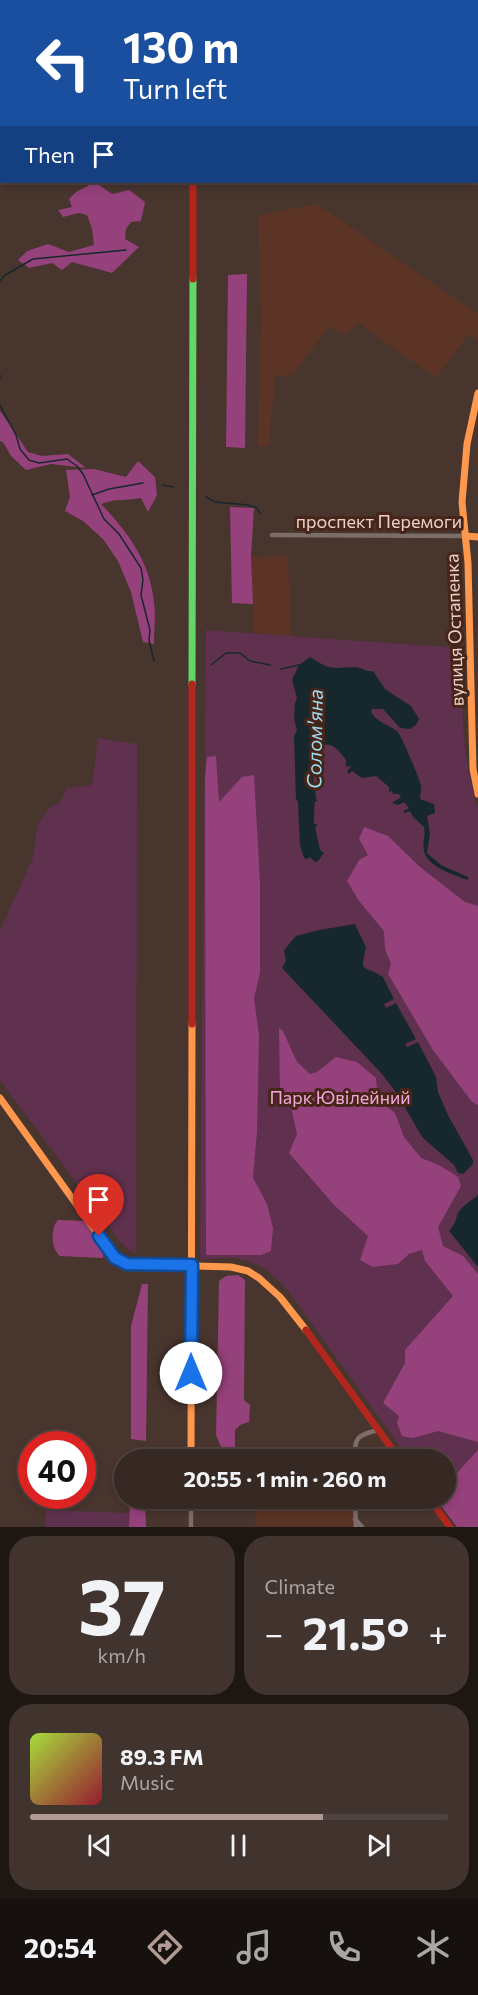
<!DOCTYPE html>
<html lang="en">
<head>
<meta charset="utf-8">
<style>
  body { margin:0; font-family:Commissioner,sans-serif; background:#41342f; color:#f1f3f6; height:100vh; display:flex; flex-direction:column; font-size:22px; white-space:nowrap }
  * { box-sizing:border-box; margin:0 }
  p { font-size:20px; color:#aaa6a5 }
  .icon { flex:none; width:33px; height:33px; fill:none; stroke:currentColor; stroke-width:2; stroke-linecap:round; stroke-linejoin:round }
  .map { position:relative; height:1527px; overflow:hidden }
  .details { display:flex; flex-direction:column; gap:9px; padding:9px; background:#1e1613; flex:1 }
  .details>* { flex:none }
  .banner { position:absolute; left:0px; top:0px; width:478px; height:183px; box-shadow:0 3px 9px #0003,0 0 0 2px #504440; background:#1a4fa0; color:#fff; overflow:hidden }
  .speed { position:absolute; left:18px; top:1431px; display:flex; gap:12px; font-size:30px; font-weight:700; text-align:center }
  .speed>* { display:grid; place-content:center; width:78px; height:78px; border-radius:50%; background:#362822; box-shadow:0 3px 9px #0003,0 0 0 2px #504440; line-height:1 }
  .speed .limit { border:9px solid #d22; background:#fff; color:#111 }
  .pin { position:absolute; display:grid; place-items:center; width:51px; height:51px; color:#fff; margin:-62px -26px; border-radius:50% 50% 50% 0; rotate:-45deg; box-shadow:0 0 6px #0007 }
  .pin .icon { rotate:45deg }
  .me { position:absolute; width:66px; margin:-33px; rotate:0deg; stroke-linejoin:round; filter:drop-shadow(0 0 4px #0008) }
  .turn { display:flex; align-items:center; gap:21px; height:126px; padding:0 24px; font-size:27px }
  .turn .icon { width:78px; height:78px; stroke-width:2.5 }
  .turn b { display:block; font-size:42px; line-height:51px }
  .then { display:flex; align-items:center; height:57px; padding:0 24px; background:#0003; gap:12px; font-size:22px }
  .big { font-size:45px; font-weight:700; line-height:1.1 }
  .details .tile { flex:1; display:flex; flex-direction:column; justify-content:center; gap:9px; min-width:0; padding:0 21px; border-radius:24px; background:#41342f }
  .details .dial { align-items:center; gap:0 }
  .dial b { font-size:78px; line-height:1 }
  .song { display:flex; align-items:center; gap:18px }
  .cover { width:72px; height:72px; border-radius:9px; background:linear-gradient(135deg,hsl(80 70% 55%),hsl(350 70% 35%)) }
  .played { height:6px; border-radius:3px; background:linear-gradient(90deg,#b19a93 70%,#504440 70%) }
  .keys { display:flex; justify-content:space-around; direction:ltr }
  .heat { display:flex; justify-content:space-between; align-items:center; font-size:33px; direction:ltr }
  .details .tiles { flex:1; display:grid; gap:9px; grid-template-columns:1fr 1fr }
  .tile:last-child { grid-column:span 2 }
  .trip { position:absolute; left:114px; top:1449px; width:342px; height:60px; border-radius:30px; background:#362822; box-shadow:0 3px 9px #0003,0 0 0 2px #504440; font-weight:700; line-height:60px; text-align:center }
  .dock { display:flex; height:96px; justify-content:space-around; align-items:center; background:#16100e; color:#aaa6a5 }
  .dock .icon { width:42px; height:42px }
  .dock .current { color:#b19a93 }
  .dock b { font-size:27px; color:#f1f3f6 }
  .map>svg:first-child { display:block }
  .built { fill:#5c3426 }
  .green { fill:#5f314f }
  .forest { fill:#95417b }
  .water { fill:#17282d }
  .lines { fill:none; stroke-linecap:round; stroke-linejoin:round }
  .stream { stroke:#17282d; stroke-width:1.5 }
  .street { stroke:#7c6d68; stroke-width:4.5 }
  .fast { stroke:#63d668; stroke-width:7 }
  .slow { stroke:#ff974d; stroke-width:7 }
  .jam { stroke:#b3261e; stroke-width:7 }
  .route-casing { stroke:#114b97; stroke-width:15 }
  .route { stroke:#1a73e8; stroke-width:10 }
  .labels { text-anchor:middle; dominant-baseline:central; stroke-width:6; stroke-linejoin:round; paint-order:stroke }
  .street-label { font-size:18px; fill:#e9d1c9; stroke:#482519 }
  .park-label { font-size:18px; fill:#f1a7d9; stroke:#482519 }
  .water-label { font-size:20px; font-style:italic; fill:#9cddf2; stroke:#482519 }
</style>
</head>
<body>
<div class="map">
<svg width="478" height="1527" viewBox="0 0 478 1527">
  <rect width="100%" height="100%" fill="#48352e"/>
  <g class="built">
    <polygon points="317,204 478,314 478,340 468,334 436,378 358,323 347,335 328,327 293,375 275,376 269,445 258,446 261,317 258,215"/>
    <polygon points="288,556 291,639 254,636 251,557"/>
    <polygon points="256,1499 355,1499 354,1527 255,1527"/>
  </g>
  <g class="green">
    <path d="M206,630L460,648C463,700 460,757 478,808V1527H457L436,1499L446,1498V1460L409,1459L290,1293C261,1260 244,1254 200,1260Z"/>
    <polygon points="98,738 137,744 136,1254 123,1245 0,1080 0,930 33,858 38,824 50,807 59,804 67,788 92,785"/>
    <polygon points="46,1510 129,1513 129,1527 46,1527"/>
  </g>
  <g class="forest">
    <polygon points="95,182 112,194 129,190 145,202 141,221 131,222 126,229 125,239 139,247 112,273 72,262 62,270 52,263 29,268 18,260 27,251 48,244 69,252 94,245 92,229 87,215 79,213 63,217 58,210 72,207 69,199 76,192"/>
    <polygon points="247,274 245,448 226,447 228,275"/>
    <polygon points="0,411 28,452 42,456 68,454 86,468 51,464 26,470 11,456 3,442 0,441"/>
    <path d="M138,461L155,477L157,495L148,512L141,498C126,501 116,498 101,504C128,532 150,562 154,602C156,615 154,630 154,644L143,642L131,592L118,561L103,539L83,521L65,511L70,497L66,470L94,469L126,477Z"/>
    <polygon points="230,507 254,508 251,557 253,604 232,603"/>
    <polygon points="216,756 219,802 242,777 254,775 260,883 260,973 254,998 259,1035 257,1131 253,1178 267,1204 273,1228 271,1251 261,1255 206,1255 205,779 207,757"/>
    <polygon points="364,827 388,836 420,867 465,902 478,906 478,1105 472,1102 433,1050 388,974 391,964 385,949 384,931 359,901 347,881 359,860 368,855 359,839"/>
    <polygon points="279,1028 283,1031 297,1062 310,1074 317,1072 336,1057 357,1062 376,1078 378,1100 395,1113 404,1137 421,1158 439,1165 458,1177 461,1186 438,1227 443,1246 463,1256 478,1274 478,1442 438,1431 413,1438 402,1436 397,1423 399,1416 383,1403 405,1363 405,1350 453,1296 425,1261 422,1250 409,1254 398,1264 373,1267 360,1260 368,1236 334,1205 289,1153 297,1134 291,1107 280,1092"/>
    <path d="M58,1220L86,1221L104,1245L103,1258L60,1256C51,1249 50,1228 58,1220Z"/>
    <polygon points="238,1275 245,1280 244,1400 250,1405 249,1422 240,1425 235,1430 235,1456 226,1459 216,1435 219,1281 226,1276"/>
    <polygon points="142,1284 148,1284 146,1441 131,1439 131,1326"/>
    <polygon points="478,1450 478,1527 457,1527 436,1499 446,1498 446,1485"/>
    <polygon points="130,1499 145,1499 146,1527 129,1527"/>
  </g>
  <g class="water">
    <path d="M310,657C332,671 331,668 355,667C361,667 366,672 373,671L385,689L411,706L419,719L416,725L410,729L400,728L383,709H372L371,712C377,722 387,724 397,731C401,734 420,780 421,786C422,791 420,794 420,799L434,804L435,813L427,816L430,833L427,853L441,865L468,877V880C454,875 427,867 424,851C422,843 426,835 424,827L413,817L410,811L405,813L403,811L409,808L404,802L398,805L392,803L401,797L399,794H393L392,791L389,792V787L376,776L362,778L352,771L349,774L347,772L351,766L346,767V760C338,750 330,738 317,749V755L320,761L317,763L318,767H315L313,777L314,785L317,786L315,790L316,799L318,800L315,802C314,806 314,820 314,823L318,825L315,827L320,850L324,853L318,861L315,862L310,857L308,859L304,858L300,845L298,802L296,799L294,736L297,731L294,719L295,703L297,698L292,680L299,665Z"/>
    <path d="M355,924L366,947C360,976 362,963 383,977L394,999L384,1004L386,1008L396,1003L416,1039L405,1044L407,1047L418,1042L436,1077L438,1092L448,1115L473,1160V1164L463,1174L458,1173L454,1165L422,1137L396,1092L381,1073L282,968L286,961L284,950L296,936L319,930Z"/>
    <path d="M478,1195V1267L449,1231C456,1223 455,1221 458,1213C462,1206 472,1200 478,1195Z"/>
  </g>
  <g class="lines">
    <g class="stream">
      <polyline points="0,281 5,275 33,259 126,250"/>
      <polyline points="0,375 0,378"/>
      <polyline points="0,405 16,435 20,449 29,460 39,463 67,459 77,466 83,474 104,519 119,534 141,568 143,580 141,595 150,630 149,640 154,661"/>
      <polyline points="162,485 174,487"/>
      <polyline points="92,495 109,489 143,483"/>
      <polyline points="206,497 215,502 248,505 257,508 260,514"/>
      <polyline points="211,665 226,653 240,653 250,661 270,665"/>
      <polyline points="281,669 299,665 301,666"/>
    </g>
    <g class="street">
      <polyline points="200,2 201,0"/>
      <polyline points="272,535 466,536"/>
      <path d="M355,1460C354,1437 357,1435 379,1430"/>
      <polyline points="355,1498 356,1527"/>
      <polyline points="355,1519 362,1527"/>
      <polyline points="191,1527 191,1498"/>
    </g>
    <polyline class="fast" points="192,684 193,279"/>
    <g class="slow">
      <polyline points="478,393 467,444 462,502 468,563 473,769 478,794"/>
      <polyline points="466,536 478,537"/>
      <polyline points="0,1098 115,1258 127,1264 231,1267 248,1271 259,1278 280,1297 306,1330"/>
      <polyline points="191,1460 192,1024"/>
    </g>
    <g class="jam">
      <polyline points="193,279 193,182"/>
      <polyline points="192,1024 192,684"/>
      <polyline points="306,1330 400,1460"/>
      <polyline points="429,1498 450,1527"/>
    </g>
  </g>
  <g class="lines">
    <defs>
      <polyline id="route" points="99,1236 115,1258 127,1264 192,1265 191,1373"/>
    </defs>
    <use href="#route" class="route-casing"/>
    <use href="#route" class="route"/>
  </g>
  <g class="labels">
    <g class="street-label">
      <text x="379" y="521">проспект Перемоги</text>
      <text transform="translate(454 630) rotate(-92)">вулиця Остапенка</text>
    </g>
    <g class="park-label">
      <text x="340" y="1097">Парк Ювілейний</text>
    </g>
    <g class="water-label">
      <text transform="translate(314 739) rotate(-89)">Солом'яна</text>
    </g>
  </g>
</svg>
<div class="speed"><div class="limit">40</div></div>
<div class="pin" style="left:99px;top:1236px;background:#d93025"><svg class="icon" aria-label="arrive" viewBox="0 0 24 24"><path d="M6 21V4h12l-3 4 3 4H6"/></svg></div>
<svg class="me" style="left:191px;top:1373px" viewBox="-20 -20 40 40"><circle r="19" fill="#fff"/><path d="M0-13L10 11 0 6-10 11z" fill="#1a73e8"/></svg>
<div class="trip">20:55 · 1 min · 260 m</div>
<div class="banner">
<div class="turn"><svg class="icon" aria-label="left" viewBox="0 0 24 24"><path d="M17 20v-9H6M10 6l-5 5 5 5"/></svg><div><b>130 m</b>Turn left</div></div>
<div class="then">Then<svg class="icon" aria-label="arrive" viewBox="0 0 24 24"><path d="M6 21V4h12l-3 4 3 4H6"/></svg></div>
</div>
</div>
<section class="details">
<div class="tiles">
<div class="tile dial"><b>37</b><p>km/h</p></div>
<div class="tile"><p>Climate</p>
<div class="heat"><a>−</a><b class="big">21.5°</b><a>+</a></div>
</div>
<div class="tile">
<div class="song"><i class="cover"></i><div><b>89.3 FM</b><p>Music</p></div></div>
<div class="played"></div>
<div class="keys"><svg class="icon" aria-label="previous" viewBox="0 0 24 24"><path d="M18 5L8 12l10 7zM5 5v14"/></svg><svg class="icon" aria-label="pause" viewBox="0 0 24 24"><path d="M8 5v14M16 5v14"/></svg><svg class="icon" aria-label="next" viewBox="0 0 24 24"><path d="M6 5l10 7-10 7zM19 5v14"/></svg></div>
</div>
</div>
</section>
<nav class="dock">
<b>20:54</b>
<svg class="icon current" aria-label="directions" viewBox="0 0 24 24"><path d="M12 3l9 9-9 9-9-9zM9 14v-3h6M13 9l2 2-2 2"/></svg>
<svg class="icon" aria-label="music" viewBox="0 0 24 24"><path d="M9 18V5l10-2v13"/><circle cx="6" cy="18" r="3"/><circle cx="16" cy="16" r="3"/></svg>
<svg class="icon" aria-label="phone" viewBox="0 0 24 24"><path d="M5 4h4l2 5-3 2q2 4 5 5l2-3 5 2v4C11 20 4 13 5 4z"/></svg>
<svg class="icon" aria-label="climate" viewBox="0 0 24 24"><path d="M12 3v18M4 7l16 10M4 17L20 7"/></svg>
</nav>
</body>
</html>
